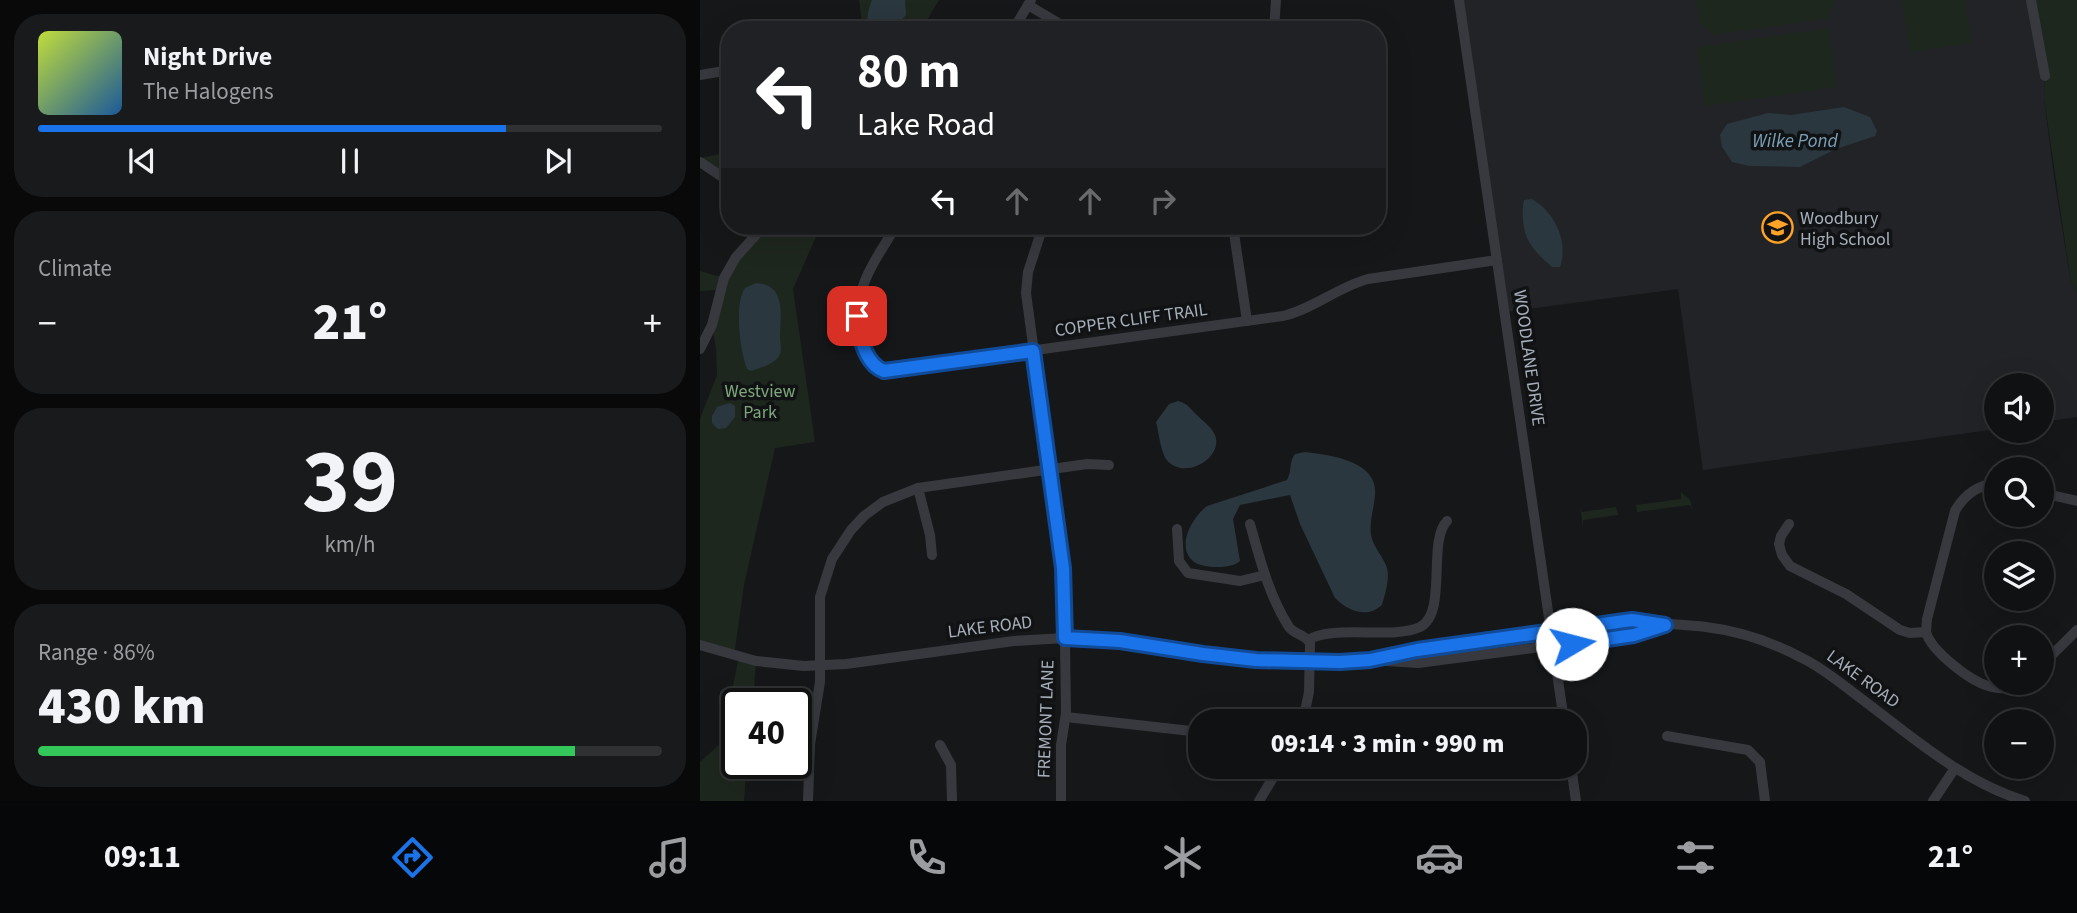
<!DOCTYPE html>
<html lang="en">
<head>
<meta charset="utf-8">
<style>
  body { margin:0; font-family:"Source Sans 3",sans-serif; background:#191a1c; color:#f1f3f6; height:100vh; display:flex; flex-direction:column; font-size:26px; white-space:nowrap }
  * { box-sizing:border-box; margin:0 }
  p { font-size:23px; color:#9c9da0 }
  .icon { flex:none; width:38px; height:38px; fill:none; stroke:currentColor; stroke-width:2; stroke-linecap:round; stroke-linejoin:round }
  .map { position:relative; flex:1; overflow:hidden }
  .side { display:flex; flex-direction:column; gap:14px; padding:14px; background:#09090a; width:700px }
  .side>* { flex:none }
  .guide { position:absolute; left:21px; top:21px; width:665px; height:214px; border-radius:28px; box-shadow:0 7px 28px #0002,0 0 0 2px #303133; background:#202124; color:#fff; overflow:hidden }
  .buttons { position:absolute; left:1284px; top:373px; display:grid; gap:14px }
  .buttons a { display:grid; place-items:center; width:70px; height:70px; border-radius:50%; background:#101113; box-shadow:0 7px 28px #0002,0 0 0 2px #303133; font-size:35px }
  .speed { position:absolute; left:21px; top:688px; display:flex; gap:14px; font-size:35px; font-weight:700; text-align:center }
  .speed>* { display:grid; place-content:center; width:91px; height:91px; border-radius:50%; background:#101113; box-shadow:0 7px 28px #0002,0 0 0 2px #303133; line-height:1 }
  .speed .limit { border:4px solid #111; border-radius:10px; background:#fff; color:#111 }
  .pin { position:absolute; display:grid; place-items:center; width:60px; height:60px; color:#fff; margin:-30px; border-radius:14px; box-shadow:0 4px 10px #0006 }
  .me { position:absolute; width:77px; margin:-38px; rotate:82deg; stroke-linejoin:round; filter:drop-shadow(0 0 5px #0008) }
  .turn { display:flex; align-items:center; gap:24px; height:147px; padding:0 21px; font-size:32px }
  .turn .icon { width:91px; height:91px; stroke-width:2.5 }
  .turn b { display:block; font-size:49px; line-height:60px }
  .lanes { display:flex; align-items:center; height:66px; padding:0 21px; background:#0003; justify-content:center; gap:35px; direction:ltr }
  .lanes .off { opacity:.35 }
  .big { font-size:52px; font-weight:800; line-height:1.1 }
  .side .card { flex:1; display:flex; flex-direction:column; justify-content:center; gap:10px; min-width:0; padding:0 24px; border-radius:28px; background:#191a1c }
  .side .dial { align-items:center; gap:0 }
  .dial b { font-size:91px; line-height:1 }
  .song { display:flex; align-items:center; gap:21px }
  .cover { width:84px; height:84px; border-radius:10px; background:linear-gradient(135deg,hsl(70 70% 55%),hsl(210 70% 35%)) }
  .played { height:7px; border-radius:4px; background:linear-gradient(90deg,#1a73e8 75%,#303133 75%) }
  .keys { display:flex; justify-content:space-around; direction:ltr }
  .heat { display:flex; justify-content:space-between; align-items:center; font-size:38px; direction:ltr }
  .charge { height:10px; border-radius:5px; background:linear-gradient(90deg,#34c759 86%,#303133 0) }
  .trip { position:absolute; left:488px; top:709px; width:399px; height:70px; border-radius:28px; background:#101113; box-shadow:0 7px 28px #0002,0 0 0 2px #303133; font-weight:800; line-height:70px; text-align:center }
  .tabs { display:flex; height:112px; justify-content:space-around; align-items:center; background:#060708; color:#9c9da0 }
  .tabs .icon { width:49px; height:49px }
  .tabs .active { color:#1a73e8 }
  .tabs b { font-size:32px; color:#f1f3f6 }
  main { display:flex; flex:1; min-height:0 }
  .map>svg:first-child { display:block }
  .built { fill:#222326 }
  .green { fill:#1e271e }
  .water { fill:#2b373e }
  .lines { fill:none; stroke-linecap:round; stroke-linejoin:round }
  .minor { stroke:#37393e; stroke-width:10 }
  .route-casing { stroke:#114b97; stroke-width:18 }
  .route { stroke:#1a73e8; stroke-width:12 }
  .labels { text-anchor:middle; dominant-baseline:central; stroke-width:7; stroke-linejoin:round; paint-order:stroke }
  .poi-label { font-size:18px; fill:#a7afba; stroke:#111214; text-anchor:start }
  .street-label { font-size:18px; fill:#a7afba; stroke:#111214 }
  .park-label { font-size:18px; fill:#7ea77c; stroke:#111214 }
  .water-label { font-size:19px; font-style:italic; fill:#7ba1b8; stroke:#111214 }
</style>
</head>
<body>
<main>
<section class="side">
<div class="card">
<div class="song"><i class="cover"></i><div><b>Night Drive</b><p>The Halogens</p></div></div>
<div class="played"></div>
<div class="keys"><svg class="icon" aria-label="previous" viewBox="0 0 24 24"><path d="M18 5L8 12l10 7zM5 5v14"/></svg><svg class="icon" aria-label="pause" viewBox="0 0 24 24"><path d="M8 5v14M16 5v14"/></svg><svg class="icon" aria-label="next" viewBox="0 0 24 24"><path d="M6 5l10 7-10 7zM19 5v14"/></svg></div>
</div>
<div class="card"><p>Climate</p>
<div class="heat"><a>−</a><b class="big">21°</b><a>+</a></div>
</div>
<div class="card dial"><b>39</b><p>km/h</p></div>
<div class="card"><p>Range · 86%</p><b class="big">430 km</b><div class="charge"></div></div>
</section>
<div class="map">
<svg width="1377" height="801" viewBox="0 0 1377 801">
  <rect width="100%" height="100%" fill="#161719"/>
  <polygon class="built" points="759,0 1331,0 1345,76 1344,98 1354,177 1371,283 1377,293 1377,417 1342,422 1342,385 1297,385 1297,429 1003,470 978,289 805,312"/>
  <g class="green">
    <polygon points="159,0 239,0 221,30 163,30"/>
    <polygon points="996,0 1135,0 1128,18 1014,35 1000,23"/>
    <polygon points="1202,0 1265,0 1271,43 1210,52"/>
    <polygon points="1331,0 1377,0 1377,293 1371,283 1344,98 1345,76"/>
    <polygon points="1129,28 1137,87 1005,106 997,47"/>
    <polygon points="30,152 30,182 0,158"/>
    <polygon points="64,226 118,226 118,232 93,289 115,442 75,448 44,585 34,656 0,645 0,419 17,375 16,349 12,325 19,290 0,291 0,271 24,278"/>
    <polygon points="981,492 990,500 993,512 990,505 937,512 936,505 981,499"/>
    <polygon points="880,505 882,512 916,507 918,515 883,520 883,527"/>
    <polygon points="39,657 56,661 53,703 37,704 37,763 47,763 44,801 0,801 0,762 21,743"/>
  </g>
  <g class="water">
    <path d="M172,0H205L206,15L193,30H171C165,20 168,10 172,0Z"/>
    <polygon points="1144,107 1170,117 1177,131 1175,136 1136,149 1100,167 1049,166 1032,162 1022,147 1020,135 1027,124 1068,113 1091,115"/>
    <path d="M832,199C854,211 869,242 860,267H852C829,247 821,236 823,204L824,200Z"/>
    <path d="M56,283C87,285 80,316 80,337C80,342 82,349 80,354C76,364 60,368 51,371L47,369C40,351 34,304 45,288Z"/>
    <path d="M478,401C489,404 491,410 499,417C505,423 514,429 516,438C520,462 481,480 466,459C460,449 459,433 456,422L469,404Z"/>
    <polygon points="30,403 35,406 35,417 26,428 18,429 12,423 12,416 17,407"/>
    <path d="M605,452C630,455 679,461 675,495C674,509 668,525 672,539C675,549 684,558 687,568C690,579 685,594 682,605C667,619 648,611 635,598L600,524L590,495L540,505L533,519L540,561C532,569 502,569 493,561C475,545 494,516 507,506L587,480C592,471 589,461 595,454Z"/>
  </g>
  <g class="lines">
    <g class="minor">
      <polyline points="759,0 864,721"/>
      <polyline points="1331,0 1345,76"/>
      <polyline points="328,5 370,30"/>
      <polyline points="313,30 331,0"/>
      <polyline points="574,30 576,0"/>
      <polyline points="0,75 30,70"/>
      <polyline points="0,162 30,182"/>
      <path d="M196,226C171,268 146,296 165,347C169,358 171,366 184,371L583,316C613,309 638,287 668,279L797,260"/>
      <polyline points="343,226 328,272 326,293 364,574 366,713 361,745 361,801"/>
      <polyline points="533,226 547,321"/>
      <polyline points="0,349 12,325 24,278 36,257 64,226"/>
      <polyline points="218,488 230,535 232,555"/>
      <polyline points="1342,493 1377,501"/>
      <path d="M550,524C560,559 569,596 589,627C595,635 605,634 610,643L609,692L603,721"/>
      <path d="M1089,524L1081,536L1079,544L1082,555L1090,566L1146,594L1200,630L1210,633L1226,632C1231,651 1272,683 1292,687C1303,690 1314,687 1324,682"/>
      <polyline points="477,529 479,561 488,573 540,581 565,575"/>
      <path d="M1226,632L1227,619L1255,511C1264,495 1278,485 1297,483"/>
      <path d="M608,640C633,624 692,640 720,627C748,613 727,541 747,521"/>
      <polyline points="0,645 56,661 104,666 146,664 314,641 365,638 420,641 503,654 556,660 610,662 670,660 718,663 934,635 965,626"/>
      <path d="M683,657L717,650L932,620C957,624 981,624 1006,627C1039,631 1072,642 1102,658C1121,667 1138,681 1155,694C1208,733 1260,781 1325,801"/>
      <polyline points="1342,665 1377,630"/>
      <polyline points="366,717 500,732"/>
      <polyline points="967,736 1048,750 1060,762 1065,801"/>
      <polyline points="240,745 251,765 252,801"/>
      <polyline points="871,766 876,801"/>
      <polyline points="108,801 110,744 120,682 120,597 132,559 151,530 164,516 183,502 218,488 387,464 409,465"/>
      <polyline points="559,801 580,766"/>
      <polyline points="1233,801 1255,768"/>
    </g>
  </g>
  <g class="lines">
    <defs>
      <path id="route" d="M157,316C159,334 164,364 184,371L333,351L363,568L365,638L420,641L503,654L556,660L640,662L670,660L717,650L932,620L965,625L934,635L872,644"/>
    </defs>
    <use href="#route" class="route-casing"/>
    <use href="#route" class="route"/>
  </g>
  <defs>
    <symbol id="school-ring" viewBox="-11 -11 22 22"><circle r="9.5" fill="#111214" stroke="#ffa328" stroke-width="1.5"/><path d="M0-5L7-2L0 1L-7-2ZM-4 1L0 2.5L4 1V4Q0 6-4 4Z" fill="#ffa328"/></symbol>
  </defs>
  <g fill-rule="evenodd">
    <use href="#school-ring" x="1060" y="210" width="35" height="35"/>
  </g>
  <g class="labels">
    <g class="poi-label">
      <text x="1100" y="218">Woodbury<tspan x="1100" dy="21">High School</tspan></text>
    </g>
    <g class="street-label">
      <text transform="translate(431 320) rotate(-8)">COPPER CLIFF TRAIL</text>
      <text transform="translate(829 358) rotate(82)">WOODLANE DRIVE</text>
      <text transform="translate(290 627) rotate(-7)">LAKE ROAD</text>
      <text transform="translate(1163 679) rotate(36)">LAKE ROAD</text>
      <text transform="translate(346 719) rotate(-88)">FREMONT LANE</text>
    </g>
    <g class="park-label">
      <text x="60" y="391">Westview<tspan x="60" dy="21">Park</tspan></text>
    </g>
    <g class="water-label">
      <text x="1095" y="141">Wilke Pond</text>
    </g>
  </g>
</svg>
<div class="buttons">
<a><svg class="icon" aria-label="sound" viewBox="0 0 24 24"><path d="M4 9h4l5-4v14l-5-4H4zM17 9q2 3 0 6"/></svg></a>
<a><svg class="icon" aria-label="search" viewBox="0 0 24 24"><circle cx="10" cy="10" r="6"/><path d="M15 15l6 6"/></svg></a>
<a><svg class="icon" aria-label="layers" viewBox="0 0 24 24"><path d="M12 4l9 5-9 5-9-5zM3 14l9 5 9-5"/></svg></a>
<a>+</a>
<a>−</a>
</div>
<div class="speed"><div class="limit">40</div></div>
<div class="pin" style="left:157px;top:316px;background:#d93025"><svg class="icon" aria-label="arrive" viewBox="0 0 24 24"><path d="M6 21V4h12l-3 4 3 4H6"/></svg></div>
<svg class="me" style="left:872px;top:644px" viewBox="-20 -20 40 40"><circle r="19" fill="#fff"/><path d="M0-13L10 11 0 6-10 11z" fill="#1a73e8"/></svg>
<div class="trip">09:14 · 3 min · 990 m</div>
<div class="guide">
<div class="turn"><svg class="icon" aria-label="left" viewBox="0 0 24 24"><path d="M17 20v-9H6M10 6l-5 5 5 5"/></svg><div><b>80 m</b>Lake Road</div></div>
<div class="lanes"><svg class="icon" aria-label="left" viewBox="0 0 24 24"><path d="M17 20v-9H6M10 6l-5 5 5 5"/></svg><svg class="icon off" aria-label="ahead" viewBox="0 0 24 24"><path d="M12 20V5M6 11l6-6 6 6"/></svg><svg class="icon off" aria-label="ahead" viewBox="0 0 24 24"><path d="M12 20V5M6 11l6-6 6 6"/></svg><svg class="icon off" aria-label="right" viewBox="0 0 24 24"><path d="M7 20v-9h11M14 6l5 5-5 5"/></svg></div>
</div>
</div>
</main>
<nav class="tabs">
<b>09:11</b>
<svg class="icon active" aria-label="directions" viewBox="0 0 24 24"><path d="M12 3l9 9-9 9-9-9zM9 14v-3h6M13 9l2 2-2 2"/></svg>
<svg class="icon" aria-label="music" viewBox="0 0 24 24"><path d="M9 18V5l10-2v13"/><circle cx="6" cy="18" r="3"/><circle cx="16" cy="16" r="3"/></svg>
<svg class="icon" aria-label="phone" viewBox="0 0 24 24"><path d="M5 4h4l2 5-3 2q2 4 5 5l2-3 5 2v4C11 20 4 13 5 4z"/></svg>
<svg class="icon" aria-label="climate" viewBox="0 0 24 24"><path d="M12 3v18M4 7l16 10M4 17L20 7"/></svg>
<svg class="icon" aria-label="car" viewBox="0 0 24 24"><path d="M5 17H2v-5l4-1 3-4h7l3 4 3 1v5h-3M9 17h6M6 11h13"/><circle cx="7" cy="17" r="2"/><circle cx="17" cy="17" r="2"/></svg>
<svg class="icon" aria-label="filters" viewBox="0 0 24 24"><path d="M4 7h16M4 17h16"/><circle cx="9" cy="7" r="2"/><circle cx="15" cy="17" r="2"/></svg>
<b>21°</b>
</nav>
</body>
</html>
